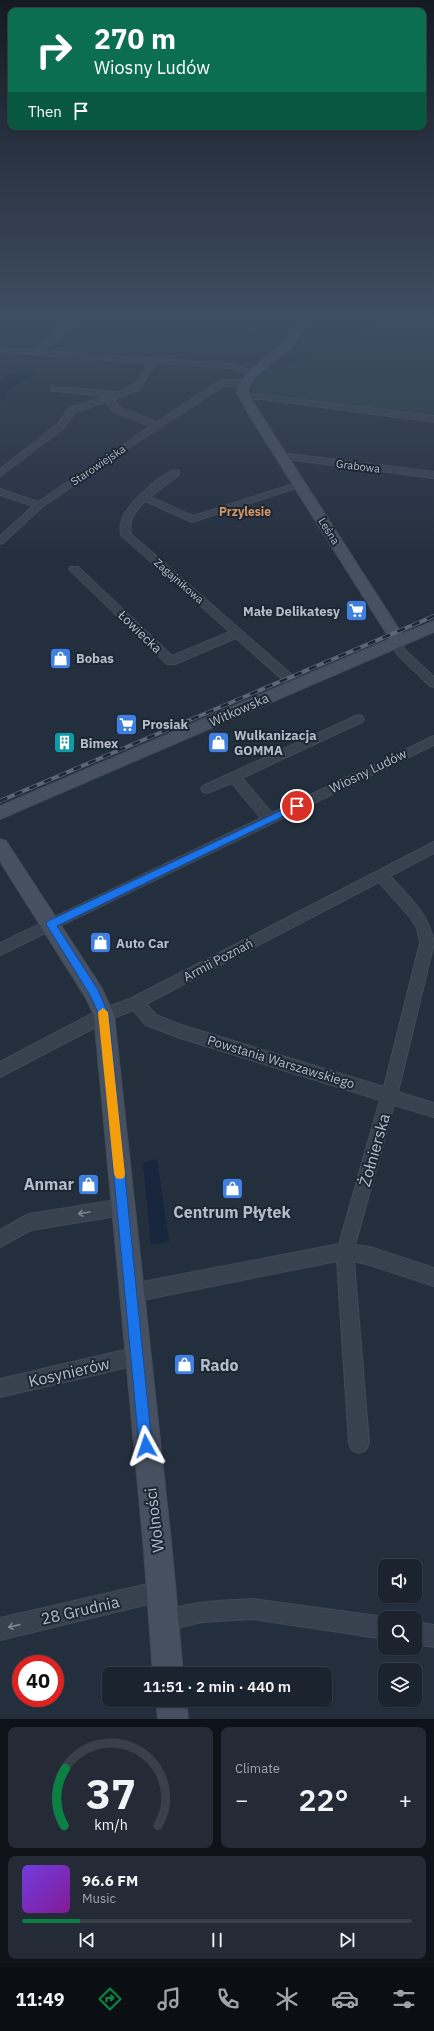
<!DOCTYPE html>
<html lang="en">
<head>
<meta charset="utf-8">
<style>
  body { margin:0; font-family:"IBM Plex Sans",sans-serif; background:#242b36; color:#f1f3f6; height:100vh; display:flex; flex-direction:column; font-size:15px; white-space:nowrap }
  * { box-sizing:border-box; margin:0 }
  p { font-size:13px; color:#a0a4aa }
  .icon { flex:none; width:22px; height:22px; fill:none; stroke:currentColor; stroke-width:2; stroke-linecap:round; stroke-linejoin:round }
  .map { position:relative; height:1719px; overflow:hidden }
  .details { display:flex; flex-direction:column; gap:8px; padding:8px; background:#0f1319; flex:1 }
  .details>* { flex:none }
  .banner { position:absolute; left:8px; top:8px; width:418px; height:122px; border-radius:8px; box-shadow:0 1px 3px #0004,0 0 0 1px #39404a; background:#0b6e4f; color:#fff; overflow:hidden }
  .controls { position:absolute; left:378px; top:1559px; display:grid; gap:8px }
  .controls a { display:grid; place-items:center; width:44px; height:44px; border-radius:8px; background:#1b232e; box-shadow:0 1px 3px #0004,0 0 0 1px #39404a; font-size:20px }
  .speed { position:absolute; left:12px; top:1655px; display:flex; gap:8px; font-size:20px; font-weight:700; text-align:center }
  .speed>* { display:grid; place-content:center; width:52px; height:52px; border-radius:50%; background:#1b232e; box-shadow:0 1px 3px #0004,0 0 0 1px #39404a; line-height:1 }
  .speed .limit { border:6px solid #d22; background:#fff; color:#111 }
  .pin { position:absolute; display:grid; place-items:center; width:34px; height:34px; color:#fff; margin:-17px; border:2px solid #fff; border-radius:50%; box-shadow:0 1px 4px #0007 }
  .me { position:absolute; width:44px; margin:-22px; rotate:355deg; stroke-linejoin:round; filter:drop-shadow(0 0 3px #0008) }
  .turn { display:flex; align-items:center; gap:14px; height:84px; padding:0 20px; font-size:18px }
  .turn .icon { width:52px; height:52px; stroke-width:2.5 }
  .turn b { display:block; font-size:28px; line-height:34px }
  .then { display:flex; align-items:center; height:38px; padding:0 20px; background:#0003; gap:8px; font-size:15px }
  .big { font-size:30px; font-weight:600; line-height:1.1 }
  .details .tile { flex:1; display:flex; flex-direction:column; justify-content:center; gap:6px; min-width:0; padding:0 14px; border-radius:8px; background:#242b36 }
  .details .dial { align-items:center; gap:0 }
  .dial svg { height:104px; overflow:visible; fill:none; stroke:#39404a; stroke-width:7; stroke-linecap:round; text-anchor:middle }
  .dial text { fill:#f1f3f6; stroke:none }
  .song { display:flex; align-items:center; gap:12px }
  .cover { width:48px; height:48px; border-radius:6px; background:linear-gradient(135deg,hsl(260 70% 55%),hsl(290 70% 35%)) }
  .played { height:4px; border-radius:2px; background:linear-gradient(90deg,#0b8043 15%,#39404a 15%) }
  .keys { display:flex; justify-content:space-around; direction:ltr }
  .heat { display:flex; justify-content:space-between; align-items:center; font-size:22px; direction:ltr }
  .details .tiles { flex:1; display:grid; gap:8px; grid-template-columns:1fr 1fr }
  .tile:last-child { grid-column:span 2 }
  .trip { position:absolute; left:102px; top:1667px; width:230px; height:40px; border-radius:8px; background:#1b232e; box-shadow:0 1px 3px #0004,0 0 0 1px #39404a; font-weight:600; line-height:40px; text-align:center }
  .menu { display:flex; height:64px; justify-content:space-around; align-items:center; background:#0b0e12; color:#a0a4aa }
  .menu .icon { width:28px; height:28px }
  .menu .on { color:#0b8043 }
  .menu b { font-size:18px; color:#f1f3f6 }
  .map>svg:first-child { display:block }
  .green { fill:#263c3f }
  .water { fill:#17263c }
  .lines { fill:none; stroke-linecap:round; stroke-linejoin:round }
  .street-casing { stroke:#414a57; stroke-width:2 }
  .secondary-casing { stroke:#414a57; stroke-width:2 }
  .street { fill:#38414e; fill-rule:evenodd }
  .secondary { fill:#465061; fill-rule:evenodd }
  .rail-casing { stroke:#5a6575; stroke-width:4 }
  .rail { stroke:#1d2633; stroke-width:2.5; stroke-dasharray:8; stroke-linecap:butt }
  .oneway { stroke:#7c8592 }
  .route { fill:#1a73e8; stroke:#114b97 }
  .slow { fill:#f59e0b }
  .labels { text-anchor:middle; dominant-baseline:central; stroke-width:4; stroke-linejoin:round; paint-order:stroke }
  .far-street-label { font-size:11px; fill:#b4bcc9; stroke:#1d2633 }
  .far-neighbourhood-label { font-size:12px; font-weight:bold; fill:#d59563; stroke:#1d2633 }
  .poi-label { font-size:13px; font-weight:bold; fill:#b4bcc9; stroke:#1d2633; text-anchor:start }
  .street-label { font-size:13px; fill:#b4bcc9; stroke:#1d2633 }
  .near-street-label { font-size:16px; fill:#b4bcc9; stroke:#1d2633 }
  .near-poi-label { font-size:16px; font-weight:bold; fill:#b4bcc9; stroke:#1d2633; text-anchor:end }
</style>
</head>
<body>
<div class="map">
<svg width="434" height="1719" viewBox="0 0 434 1719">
  <rect width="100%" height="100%" fill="#242f3e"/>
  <polygon class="green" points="393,318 434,318 434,415 253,394 250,379 268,368 280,370"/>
  <g class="water">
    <polygon points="29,371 35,374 9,390 6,395 9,397 0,402 0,381 10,375"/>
    <polygon points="157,1159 169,1241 151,1245 143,1163"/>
  </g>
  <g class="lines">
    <defs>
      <g id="street">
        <path d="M74,318H83L43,351L232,364L258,373L254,375L231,368L156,363L140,389L113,400L120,408L157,422L218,382C227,380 242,377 249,383L245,385L224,386L119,454L42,507L3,543L0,544V536L33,506L0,495V489L38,502L151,426L114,412L106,402L75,412L64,428L0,476V469L58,424L69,408L108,396L54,391H51V387L119,392L138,382L148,363L0,352V348L35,350Z"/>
        <polygon points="242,395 262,395 434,416 434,422 262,399 242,399"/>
        <polygon points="281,453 434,472 434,478 278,458 278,454"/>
        <path d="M176,470L179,471V475L150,497L193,516L297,483H303L305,485L192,522L145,501C135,511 128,520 131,534L300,682L302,685L300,688H292L236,638L175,664H167L69,569L70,567H78L172,656L230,632L121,535C120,528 120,523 123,517C130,502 160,474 176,470Z"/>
        <polygon points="397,639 401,640 405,650 434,677 434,687 430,686 396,653 392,642"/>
        <polygon points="358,715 362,716 364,719 362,722 242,778 272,813 434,736 434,745 0,955 0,943 261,818 232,783 207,793 203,792 201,789 203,786"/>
        <path d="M434,842V853L390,876C410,898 428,913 434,943L398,1092L434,1103V1117L394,1105L355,1245L370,1247L434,1268V1286L370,1265L354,1261L369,1443L366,1450L359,1453L352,1450L349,1443L337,1261L132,1302L126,1299L123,1293L126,1287L132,1284L339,1244L380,1100L180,1038L146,1025L133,1010L109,1020L0,1077V1062L99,1010L130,999ZM379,882L410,917L417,928L420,943L384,1087L181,1025L156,1015L146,1004Z"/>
        <polygon points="123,1199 129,1201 131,1207 129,1213 123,1215 31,1230 0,1247 0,1230 29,1214"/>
        <polygon points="137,1347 143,1350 146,1356 143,1362 137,1365 0,1397 0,1379"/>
        <polygon points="161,1581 168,1584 171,1591 168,1598 161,1601 0,1640 0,1618"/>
        <path d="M252,1599L385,1617V1639L252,1619L202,1622L164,1631L157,1628L154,1621L157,1614C187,1601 220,1601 252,1599Z"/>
        <polygon points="415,1622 434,1625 434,1647 415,1644"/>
      </g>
      <g id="secondary">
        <path d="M296,318H306C302,328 299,340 291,348C281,359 248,375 249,391C249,399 259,411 263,418L402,634L434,621V632L0,819V806L390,639L251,418L237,392L238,386L249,371L283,344Z"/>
        <polygon points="0,839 6,841 101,987 114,1015 172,1551 183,1674 153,1674 144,1551 94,1015 86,998 0,861"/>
        <polygon points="156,1700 186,1700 188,1719 158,1719"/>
      </g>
    </defs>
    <use href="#street" class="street-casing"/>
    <use href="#secondary" class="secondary-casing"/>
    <use href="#street" class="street"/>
    <use href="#secondary" class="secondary"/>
    <defs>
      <polyline id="rail" points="0,801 434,616"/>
    </defs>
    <use href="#rail" class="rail-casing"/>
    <use href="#rail" class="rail"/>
  </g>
  <defs><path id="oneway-shaft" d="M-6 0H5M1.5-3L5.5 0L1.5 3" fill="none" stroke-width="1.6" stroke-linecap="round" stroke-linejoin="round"/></defs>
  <g class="oneway">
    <use href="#oneway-shaft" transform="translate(84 1213) rotate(171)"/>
    <use href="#oneway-shaft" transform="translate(14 1626) rotate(167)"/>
  </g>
  <linearGradient id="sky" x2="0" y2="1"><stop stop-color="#141a22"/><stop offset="0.57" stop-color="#3f4d63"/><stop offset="1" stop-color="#3f4d63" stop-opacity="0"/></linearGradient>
  <rect width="434" height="559" fill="url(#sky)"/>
  <polygon class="route" points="297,803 302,806 300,808 57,926 98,990 109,1015 152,1446 150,1451 146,1453 141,1451 139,1446 99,1015 90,995 46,924 48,921"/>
  <polygon class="slow" points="103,1008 108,1012 125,1174 124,1178 120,1179 116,1178 114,1174 98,1012"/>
  <defs>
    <symbol id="supermarket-square" viewBox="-11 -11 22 22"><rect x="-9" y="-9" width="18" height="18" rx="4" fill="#3f7fe0" stroke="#1d2633"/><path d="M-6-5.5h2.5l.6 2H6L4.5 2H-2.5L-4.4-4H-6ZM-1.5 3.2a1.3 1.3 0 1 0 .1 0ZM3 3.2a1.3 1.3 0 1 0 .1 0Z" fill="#fff"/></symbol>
    <symbol id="shop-square" viewBox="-11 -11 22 22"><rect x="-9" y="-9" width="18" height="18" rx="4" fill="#3f7fe0" stroke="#1d2633"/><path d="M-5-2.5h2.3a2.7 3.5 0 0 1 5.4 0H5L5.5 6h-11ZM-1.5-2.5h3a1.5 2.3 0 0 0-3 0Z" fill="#fff"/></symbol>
    <symbol id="building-square" viewBox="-11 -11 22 22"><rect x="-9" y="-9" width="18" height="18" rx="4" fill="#0f9aa8" stroke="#1d2633"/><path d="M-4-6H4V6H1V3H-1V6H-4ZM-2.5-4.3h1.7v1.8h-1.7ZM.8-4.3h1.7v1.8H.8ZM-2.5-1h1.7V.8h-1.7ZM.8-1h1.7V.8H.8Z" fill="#fff"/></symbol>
  </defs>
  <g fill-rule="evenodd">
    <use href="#supermarket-square" x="344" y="598" width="25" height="25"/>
    <use href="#shop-square" x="48" y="646" width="25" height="25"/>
    <use href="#supermarket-square" x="114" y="712" width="25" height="25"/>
    <use href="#shop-square" x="206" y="730" width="25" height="25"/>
    <use href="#building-square" x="52" y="730" width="25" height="25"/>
    <use href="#shop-square" x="88" y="930" width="25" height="25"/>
    <use href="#shop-square" x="76" y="1172" width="25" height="25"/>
    <use href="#shop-square" x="220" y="1176" width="25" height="25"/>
    <use href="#shop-square" x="172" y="1352" width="25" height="25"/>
  </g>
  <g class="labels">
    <g class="far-street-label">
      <text transform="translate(98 465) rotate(-34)">Starowiejska</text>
      <text transform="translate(358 466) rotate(7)">Grabowa</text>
      <text transform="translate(329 531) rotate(58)">Leśna</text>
      <text transform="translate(179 581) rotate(41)">Zagajnikowa</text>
    </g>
    <g class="far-neighbourhood-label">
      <text x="245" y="511">Przylesie</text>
    </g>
    <g class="poi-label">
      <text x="340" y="611" text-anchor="end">Małe Delikatesy</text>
      <text x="76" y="658">Bobas</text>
      <text x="142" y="724">Prosiak</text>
      <text x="234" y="735">Wulkanizacja<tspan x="234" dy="15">GOMMA</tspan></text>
      <text x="80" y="743">Bimex</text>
      <text x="116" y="943">Auto Car</text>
    </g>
    <g class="street-label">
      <text transform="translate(140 632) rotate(44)">Łowiecka</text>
      <text transform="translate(239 710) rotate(-24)">Witkowska</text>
      <text transform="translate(368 771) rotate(-26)">Wiosny Ludów</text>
      <text transform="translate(218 960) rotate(-28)">Armii Poznań</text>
      <text transform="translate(281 1062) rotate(17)">Powstania Warszawskiego</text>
    </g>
    <g class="near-street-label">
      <text transform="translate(374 1150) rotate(-74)">Żołnierska</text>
      <text transform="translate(69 1372) rotate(-13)">Kosynierów</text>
      <text transform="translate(154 1520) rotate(-97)">Wolności</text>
      <text transform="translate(80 1610) rotate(-13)">28 Grudnia</text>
    </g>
    <g class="near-poi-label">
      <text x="74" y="1184">Anmar</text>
      <text x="232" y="1212" text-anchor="middle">Centrum Płytek</text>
      <text x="200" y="1365" text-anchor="start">Rado</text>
    </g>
  </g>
</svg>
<div class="controls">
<a><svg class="icon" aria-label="sound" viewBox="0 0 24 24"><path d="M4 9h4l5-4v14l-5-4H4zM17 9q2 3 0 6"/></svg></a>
<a><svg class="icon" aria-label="search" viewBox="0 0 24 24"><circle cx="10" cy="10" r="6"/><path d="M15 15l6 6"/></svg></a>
<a><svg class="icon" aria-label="layers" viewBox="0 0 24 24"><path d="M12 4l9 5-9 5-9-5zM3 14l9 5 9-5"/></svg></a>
</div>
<div class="speed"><div class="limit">40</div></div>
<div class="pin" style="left:297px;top:806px;background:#d93025"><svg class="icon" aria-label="arrive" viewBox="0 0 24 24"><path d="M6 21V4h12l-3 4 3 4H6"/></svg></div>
<svg class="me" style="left:146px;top:1446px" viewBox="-20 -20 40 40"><path d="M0-17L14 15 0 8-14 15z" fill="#1a73e8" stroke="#fff" stroke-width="4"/></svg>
<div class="trip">11:51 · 2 min · 440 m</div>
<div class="banner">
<div class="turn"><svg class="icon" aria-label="right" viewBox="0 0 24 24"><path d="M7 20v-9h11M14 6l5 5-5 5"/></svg><div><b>270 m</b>Wiosny Ludów</div></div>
<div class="then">Then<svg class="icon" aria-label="arrive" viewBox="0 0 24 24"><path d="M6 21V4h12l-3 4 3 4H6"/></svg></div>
</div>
</div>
<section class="details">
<div class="tiles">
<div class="tile dial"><svg viewBox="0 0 100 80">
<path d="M14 69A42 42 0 1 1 86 69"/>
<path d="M14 69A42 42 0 0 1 15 25" stroke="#0b8043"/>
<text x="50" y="56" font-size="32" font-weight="700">37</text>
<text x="50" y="72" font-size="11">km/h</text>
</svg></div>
<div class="tile"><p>Climate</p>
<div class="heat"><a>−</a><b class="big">22°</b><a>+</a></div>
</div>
<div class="tile">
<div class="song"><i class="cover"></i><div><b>96.6 FM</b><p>Music</p></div></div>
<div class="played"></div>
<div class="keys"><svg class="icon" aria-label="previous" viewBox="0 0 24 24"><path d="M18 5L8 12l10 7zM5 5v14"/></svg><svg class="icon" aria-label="pause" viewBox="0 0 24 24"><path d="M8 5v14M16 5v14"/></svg><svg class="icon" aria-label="next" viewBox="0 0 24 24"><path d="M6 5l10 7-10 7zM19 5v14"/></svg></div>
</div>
</div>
</section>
<nav class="menu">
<b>11:49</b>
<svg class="icon on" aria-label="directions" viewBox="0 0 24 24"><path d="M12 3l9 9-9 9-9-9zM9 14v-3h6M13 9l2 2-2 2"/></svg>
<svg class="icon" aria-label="music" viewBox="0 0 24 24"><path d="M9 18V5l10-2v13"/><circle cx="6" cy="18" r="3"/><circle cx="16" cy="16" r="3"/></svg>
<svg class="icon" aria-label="phone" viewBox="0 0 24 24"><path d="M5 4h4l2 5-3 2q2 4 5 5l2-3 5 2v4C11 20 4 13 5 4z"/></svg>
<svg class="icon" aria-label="climate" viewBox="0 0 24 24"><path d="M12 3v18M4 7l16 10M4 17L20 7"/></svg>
<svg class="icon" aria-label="car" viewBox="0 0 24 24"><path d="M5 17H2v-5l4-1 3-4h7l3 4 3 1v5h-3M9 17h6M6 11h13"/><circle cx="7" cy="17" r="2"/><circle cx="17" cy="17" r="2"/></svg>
<svg class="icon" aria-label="filters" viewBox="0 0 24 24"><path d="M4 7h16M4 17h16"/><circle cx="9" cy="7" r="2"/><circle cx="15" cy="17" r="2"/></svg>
</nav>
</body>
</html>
